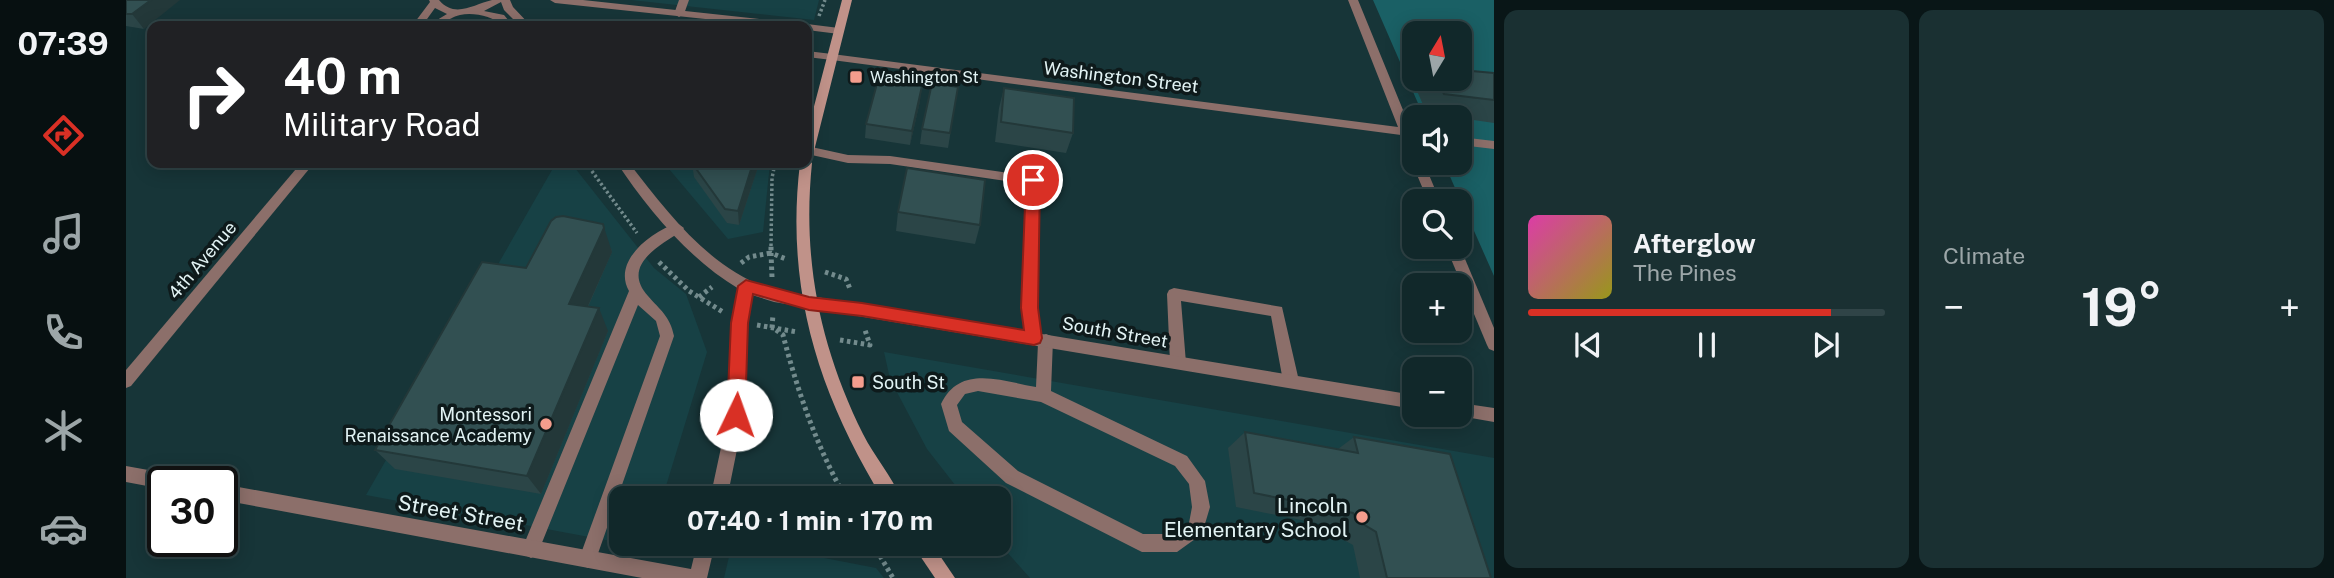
<!DOCTYPE html>
<html lang="en">
<head>
<meta charset="utf-8">
<style>
  body { margin:0; font-family:"Public Sans",sans-serif; background:#1a3032; color:#f1f3f6; height:100vh; display:flex; flex-direction:column; font-size:26px; white-space:nowrap }
  * { box-sizing:border-box; margin:0 }
  p { font-size:23px; color:#9ca6a8 }
  .icon { flex:none; width:38px; height:38px; fill:none; stroke:currentColor; stroke-width:2; stroke-linecap:round; stroke-linejoin:round }
  .map { position:relative; flex:1; overflow:hidden }
  .details { display:flex; flex-direction:column; gap:10px; padding:10px; background:#091617; width:840px }
  .details>* { flex:none }
  .guide { position:absolute; left:21px; top:21px; width:665px; height:147px; border-radius:14px; box-shadow:0 4px 18px #0003,0 0 0 2px #304447; background:#202124; color:#fff; overflow:hidden }
  .needle { width:46px; rotate:10deg }
  .controls { position:absolute; left:1276px; top:21px; display:grid; gap:14px }
  .controls a { display:grid; place-items:center; width:70px; height:70px; border-radius:14px; background:#11282a; box-shadow:0 4px 18px #0003,0 0 0 2px #304447; font-size:35px }
  .speed { position:absolute; left:21px; top:466px; display:flex; gap:14px; font-size:35px; font-weight:700; text-align:center }
  .speed>* { display:grid; place-content:center; width:91px; height:91px; border-radius:50%; background:#11282a; box-shadow:0 4px 18px #0003,0 0 0 2px #304447; line-height:1 }
  .speed .limit { border:4px solid #111; border-radius:10px; background:#fff; color:#111 }
  .pin { position:absolute; display:grid; place-items:center; width:60px; height:60px; color:#fff; margin:-30px; border:4px solid #fff; border-radius:50%; box-shadow:0 2px 7px #0007 }
  .me { position:absolute; width:77px; margin:-38px; rotate:3deg; stroke-linejoin:round; filter:drop-shadow(0 0 5px #0008) }
  .turn { display:flex; align-items:center; gap:24px; height:147px; padding:0 21px; font-size:32px }
  .turn .icon { width:91px; height:91px; stroke-width:2.5 }
  .turn b { display:block; font-size:49px; line-height:60px }
  .big { font-size:52px; font-weight:700; line-height:1.1 }
  .details .card { flex:1; display:flex; flex-direction:column; justify-content:center; gap:10px; min-width:0; padding:0 24px; border-radius:14px; background:#1a3032 }
  .song { display:flex; align-items:center; gap:21px }
  .cover { width:84px; height:84px; border-radius:10px; background:linear-gradient(135deg,hsl(320 70% 55%),hsl(60 70% 35%)) }
  .played { height:7px; border-radius:4px; background:linear-gradient(90deg,#d93025 85%,#304447 85%) }
  .keys { display:flex; justify-content:space-around; direction:ltr }
  .heat { display:flex; justify-content:space-between; align-items:center; font-size:38px; direction:ltr }
  .details .tiles { flex:1; display:grid; gap:10px; grid-template-columns:repeat(2,1fr) }
  .trip { position:absolute; left:483px; top:486px; width:402px; height:70px; border-radius:14px; background:#11282a; box-shadow:0 4px 18px #0003,0 0 0 2px #304447; font-weight:700; line-height:70px; text-align:center }
  main { display:flex; flex:1; min-height:0 }
  .tab-bar { display:flex; flex-direction:column; width:126px; justify-content:space-around; align-items:center; background:#071011; color:#9ca6a8 }
  .tab-bar .icon { width:49px; height:49px }
  .tab-bar .active { color:#d93025 }
  .tab-bar b { font-size:32px; color:#f1f3f6 }
  .map>svg:first-child { display:block }
  .built { fill:#174145 }
  .green { fill:#1a6065; fill-rule:evenodd }
  .lines { fill:none; stroke-linecap:round; stroke-linejoin:round }
  .path-far1 { stroke:#738b8d; stroke-width:3.5; stroke-dasharray:2.5 2.5; stroke-linecap:butt }
  .path { stroke:#738b8d; stroke-width:5; stroke-dasharray:3.5 3.5; stroke-linecap:butt }
  .lane { fill:#8c6f6a; fill-rule:evenodd }
  .street { fill:#8c6f6a; fill-rule:evenodd }
  .secondary { fill:#c09289; fill-rule:evenodd }
  .wall { fill:#2b4547 }
  .shaded-wall { fill:#233839 }
  .building { fill:#325052; stroke:#233839; stroke-width:2 }
  .route { fill:#d93025; stroke:#8d1f18; stroke-width:2 }
  .poi-dot { fill:#f49d8d; stroke:#0e1a1b; stroke-width:2.5 }
  .labels { text-anchor:middle; dominant-baseline:central; stroke-width:7; stroke-linejoin:round; paint-order:stroke }
  .far-poi-label { font-size:16px; fill:#e2f3f4; stroke:#0e1a1b; text-anchor:start }
  .street-label { font-size:18px; fill:#e2f3f4; stroke:#0e1a1b }
  .poi-label { font-size:18px; fill:#e2f3f4; stroke:#0e1a1b; text-anchor:start }
  .near-poi-label { font-size:21px; fill:#e2f3f4; stroke:#0e1a1b; text-anchor:end }
  .near-street-label { font-size:21px; fill:#e2f3f4; stroke:#0e1a1b }
</style>
</head>
<body>
<main>
<nav class="tab-bar">
<b>07:39</b>
<svg class="icon active" aria-label="directions" viewBox="0 0 24 24"><path d="M12 3l9 9-9 9-9-9zM9 14v-3h6M13 9l2 2-2 2"/></svg>
<svg class="icon" aria-label="music" viewBox="0 0 24 24"><path d="M9 18V5l10-2v13"/><circle cx="6" cy="18" r="3"/><circle cx="16" cy="16" r="3"/></svg>
<svg class="icon" aria-label="phone" viewBox="0 0 24 24"><path d="M5 4h4l2 5-3 2q2 4 5 5l2-3 5 2v4C11 20 4 13 5 4z"/></svg>
<svg class="icon" aria-label="climate" viewBox="0 0 24 24"><path d="M12 3v18M4 7l16 10M4 17L20 7"/></svg>
<svg class="icon" aria-label="car" viewBox="0 0 24 24"><path d="M5 17H2v-5l4-1 3-4h7l3 4 3 1v5h-3M9 17h6M6 11h13"/><circle cx="7" cy="17" r="2"/><circle cx="17" cy="17" r="2"/></svg>
</nav>
<div class="map">
<svg width="1368" height="578" viewBox="0 0 1368 578">
  <rect width="100%" height="100%" fill="#173538"/>
  <g class="built">
    <polygon points="505,0 693,0 688,20"/>
    <polygon points="430,163 445,163 528,268 560,294 581,352 536,499 495,499 495,543 240,495"/>
    <polygon points="538,163 644,163 637,232 602,239"/>
    <polygon points="758,352 1368,458 1368,578 904,578 873,543 873,499 840,499 801,449 764,379"/>
    <polygon points="606,544 625,544 750,568 758,578 598,578"/>
  </g>
  <path class="green" d="M1247,0H1368V276L1318,163H1334V117H1298ZM1288,33H1334V79H1288Z"/>
  <g class="lines">
    <g class="path-far1">
      <polyline points="693,16 699,0"/>
      <polyline points="460,163 511,233"/>
      <polyline points="645,246 646,178 649,163"/>
    </g>
    <g class="path">
      <polyline points="533,262 563,291 597,312"/>
      <polyline points="615,263 623,257 645,253 645,245"/>
      <polyline points="699,272 720,279 724,289"/>
      <polyline points="646,277 645,253 660,259"/>
      <polyline points="573,297 586,287"/>
      <polyline points="631,325 671,332"/>
      <polyline points="646,328 647,314"/>
      <path d="M650,330L657,335C672,393 691,447 720,499"/>
      <polyline points="714,340 744,345 739,330"/>
      <polyline points="747,544 767,578"/>
    </g>
    <g class="lane">
      <polygon points="553,0 563,0 558,14 553,17 548,14"/>
      <polygon points="681,51 706,54 711,57 706,60 681,57"/>
      <polygon points="1334,137 1368,141 1368,149 1334,145"/>
      <path d="M681,146L722,155L764,156L911,177L913,180L911,308L915,336L920,334L925,336L927,340L925,391L1061,456L1079,481L1084,507L1076,534L1051,552H1016L1010,549L880,483L823,431L815,404C834,364 875,381 910,387L912,343L903,342L901,338L897,308L901,184L764,164L722,163L681,154ZM852,391L915,402L1049,466L1063,484L1066,507L1063,523L1048,534H1017L892,471L836,422L831,405L839,394Z"/>
      <path d="M551,223L558,228L556,231C532,246 495,266 522,296C534,310 544,316 548,336L468,565L462,568L456,565L453,559L534,336L530,321L512,305L411,555L405,558L399,555L396,549L503,291C486,261 525,232 551,223Z"/>
      <polygon points="1048,288 1156,307 1173,381 1170,386 1165,388 1160,386 1157,381 1145,316 1055,301 1060,363 1057,368 1052,369 1047,368 1044,363 1041,294 1043,290"/>
    </g>
    <g class="street">
      <path d="M303,0H313C329,19 348,4 366,0C372,0 379,0 384,0L387,7L405,26H394L378,10L375,2L358,11L378,15L387,26H377C367,16 347,12 334,15C319,19 319,26 301,26L321,14L309,8L296,26H286L304,2Z"/>
      <polygon points="424,0 457,0 670,23 675,26 644,26 429,3"/>
      <polygon points="1222,0 1232,0 1286,132 1288,157 1282,153 1275,135 706,60 701,57 706,54 1272,127"/>
      <polygon points="681,24 713,28 718,31 713,34 681,30 681,26 676,26"/>
      <polygon points="1288,160 1288,163 1298,163 1314,201 1302,201 1286,163"/>
      <polygon points="175,163 188,163 5,386 0,388 0,370"/>
      <path d="M491,163H503C542,213 585,271 648,290L1288,395V409L648,302L626,295L621,323L618,415L601,499H584L602,415L607,323L613,289C564,260 522,210 491,163Z"/>
      <polygon points="1320,247 1334,247 1368,328 1368,351 1363,349 1361,345"/>
      <polygon points="1334,403 1368,408 1368,422 1328,415 1334,415"/>
      <polygon points="0,466 39,473 45,475 47,481 37,481 37,489 0,482"/>
      <polygon points="96,484 565,569 571,544 589,544 581,578 516,578 96,500"/>
    </g>
    <g class="secondary">
      <path d="M716,0H726L687,155L681,159L686,163C676,260 694,347 737,434C748,456 766,476 775,499H757C692,393 659,288 674,163H681V133Z"/>
      <polygon points="786,544 806,544 829,578 809,578"/>
    </g>
  </g>
  <g class="wall">
    <polygon points="0,0 18,29 0,26"/>
    <polygon points="1288,62 1288,79 1334,79 1346,71 1368,73 1368,123 1334,118 1334,117 1301,114 1282,70"/>
    <polygon points="832,87 822,148 794,144 796,129"/>
    <polygon points="878,88 947,133 940,153 869,142 873,108"/>
    <polygon points="794,101 784,145 739,138 740,124"/>
    <polygon points="566,163 632,167 613,225 601,223 568,177"/>
    <polygon points="772,212 854,225 849,244 770,231"/>
    <polygon points="485,248 486,252 462,307 482,331 415,494 269,469 249,450 400,268"/>
    <polygon points="1119,432 1212,449 1228,437 1365,578 1234,578 1227,545 1209,535 1205,526 1110,507 1102,448"/>
  </g>
  <g class="shaded-wall">
    <polygon points="25,0 54,0 18,29 6,14"/>
    <polygon points="796,86 794,101 784,145 786,131"/>
    <polygon points="627,163 631,163 632,167 613,225 612,211"/>
    <polygon points="477,224 486,252 453,326 443,304"/>
    <polygon points="473,308 482,331 415,494 401,476"/>
  </g>
  <g class="building">
    <polygon points="0,0 25,0 6,14 0,14"/>
    <polygon points="1334,54 1338,55 1346,71 1368,73 1368,100 1318,94 1311,79 1334,79"/>
    <polygon points="752,80 796,86 786,131 740,124"/>
    <polygon points="806,83 832,87 824,133 796,129"/>
    <polygon points="878,88 948,98 947,133 875,122"/>
    <polygon points="566,163 627,163 612,211 599,209"/>
    <polygon points="781,168 859,180 854,225 772,212"/>
    <polygon points="437,216 477,224 478,228 443,304 473,308 401,476 249,450 356,262 400,268 425,221 430,217"/>
    <polygon points="1119,432 1232,453 1228,437 1324,454 1365,578 1261,578 1250,532 1232,521 1227,513 1128,493"/>
  </g>
  <polygon class="route" points="907,175 914,180 912,308 916,338 914,343 908,345 736,316 683,310 627,294 622,323 619,415 617,420 610,423 604,420 601,415 605,323 612,286 620,280 683,297 736,303 898,330 895,308 900,180"/>
  <g class="poi-dot">
    <rect x="723" y="70" width="14" height="14" rx="3.5"/>
    <rect x="725" y="375" width="14" height="14" rx="3.5"/>
    <circle cx="420" cy="424" r="7"/>
    <circle cx="1236" cy="517" r="7"/>
  </g>
  <g class="labels">
    <g class="far-poi-label">
      <text x="744" y="77">Washington St</text>
    </g>
    <g class="street-label">
      <text transform="translate(995 77) rotate(7)">Washington Street</text>
      <text transform="translate(76 260) rotate(-50)">4th Avenue</text>
      <text transform="translate(989 332) rotate(10)">South Street</text>
    </g>
    <g class="poi-label">
      <text x="746" y="382">South St</text>
      <text x="406" y="414" text-anchor="end">Montessori<tspan x="406" dy="21">Renaissance Academy</tspan></text>
    </g>
    <g class="near-poi-label">
      <text x="1222" y="505">Lincoln<tspan x="1222" dy="24">Elementary School</tspan></text>
    </g>
    <g class="near-street-label">
      <text transform="translate(335 513) rotate(10)">Street Street</text>
    </g>
  </g>
</svg>
<div class="controls">
<a><svg class="needle" viewBox="-14 -14 28 28"><path d="M0-13l5 13h-10z" fill="#e53935"/><path d="M0 13l5-13h-10z" fill="#9ca6a8"/></svg></a>
<a><svg class="icon" aria-label="sound" viewBox="0 0 24 24"><path d="M4 9h4l5-4v14l-5-4H4zM17 9q2 3 0 6"/></svg></a>
<a><svg class="icon" aria-label="search" viewBox="0 0 24 24"><circle cx="10" cy="10" r="6"/><path d="M15 15l6 6"/></svg></a>
<a>+</a>
<a>−</a>
</div>
<div class="speed"><div class="limit">30</div></div>
<div class="pin" style="left:907px;top:180px;background:#d93025"><svg class="icon" aria-label="arrive" viewBox="0 0 24 24"><path d="M6 21V4h12l-3 4 3 4H6"/></svg></div>
<svg class="me" style="left:610px;top:415px" viewBox="-20 -20 40 40"><circle r="19" fill="#fff"/><path d="M0-13L10 11 0 6-10 11z" fill="#d93025"/></svg>
<div class="trip">07:40 · 1 min · 170 m</div>
<div class="guide">
<div class="turn"><svg class="icon" aria-label="right" viewBox="0 0 24 24"><path d="M7 20v-9h11M14 6l5 5-5 5"/></svg><div><b>40 m</b>Military Road</div></div>
</div>
</div>
<section class="details">
<div class="tiles">
<div class="card">
<div class="song"><i class="cover"></i><div><b>Afterglow</b><p>The Pines</p></div></div>
<div class="played"></div>
<div class="keys"><svg class="icon" aria-label="previous" viewBox="0 0 24 24"><path d="M18 5L8 12l10 7zM5 5v14"/></svg><svg class="icon" aria-label="pause" viewBox="0 0 24 24"><path d="M8 5v14M16 5v14"/></svg><svg class="icon" aria-label="next" viewBox="0 0 24 24"><path d="M6 5l10 7-10 7zM19 5v14"/></svg></div>
</div>
<div class="card"><p>Climate</p>
<div class="heat"><a>−</a><b class="big">19°</b><a>+</a></div>
</div>
</div>
</section>
</main>
</body>
</html>
